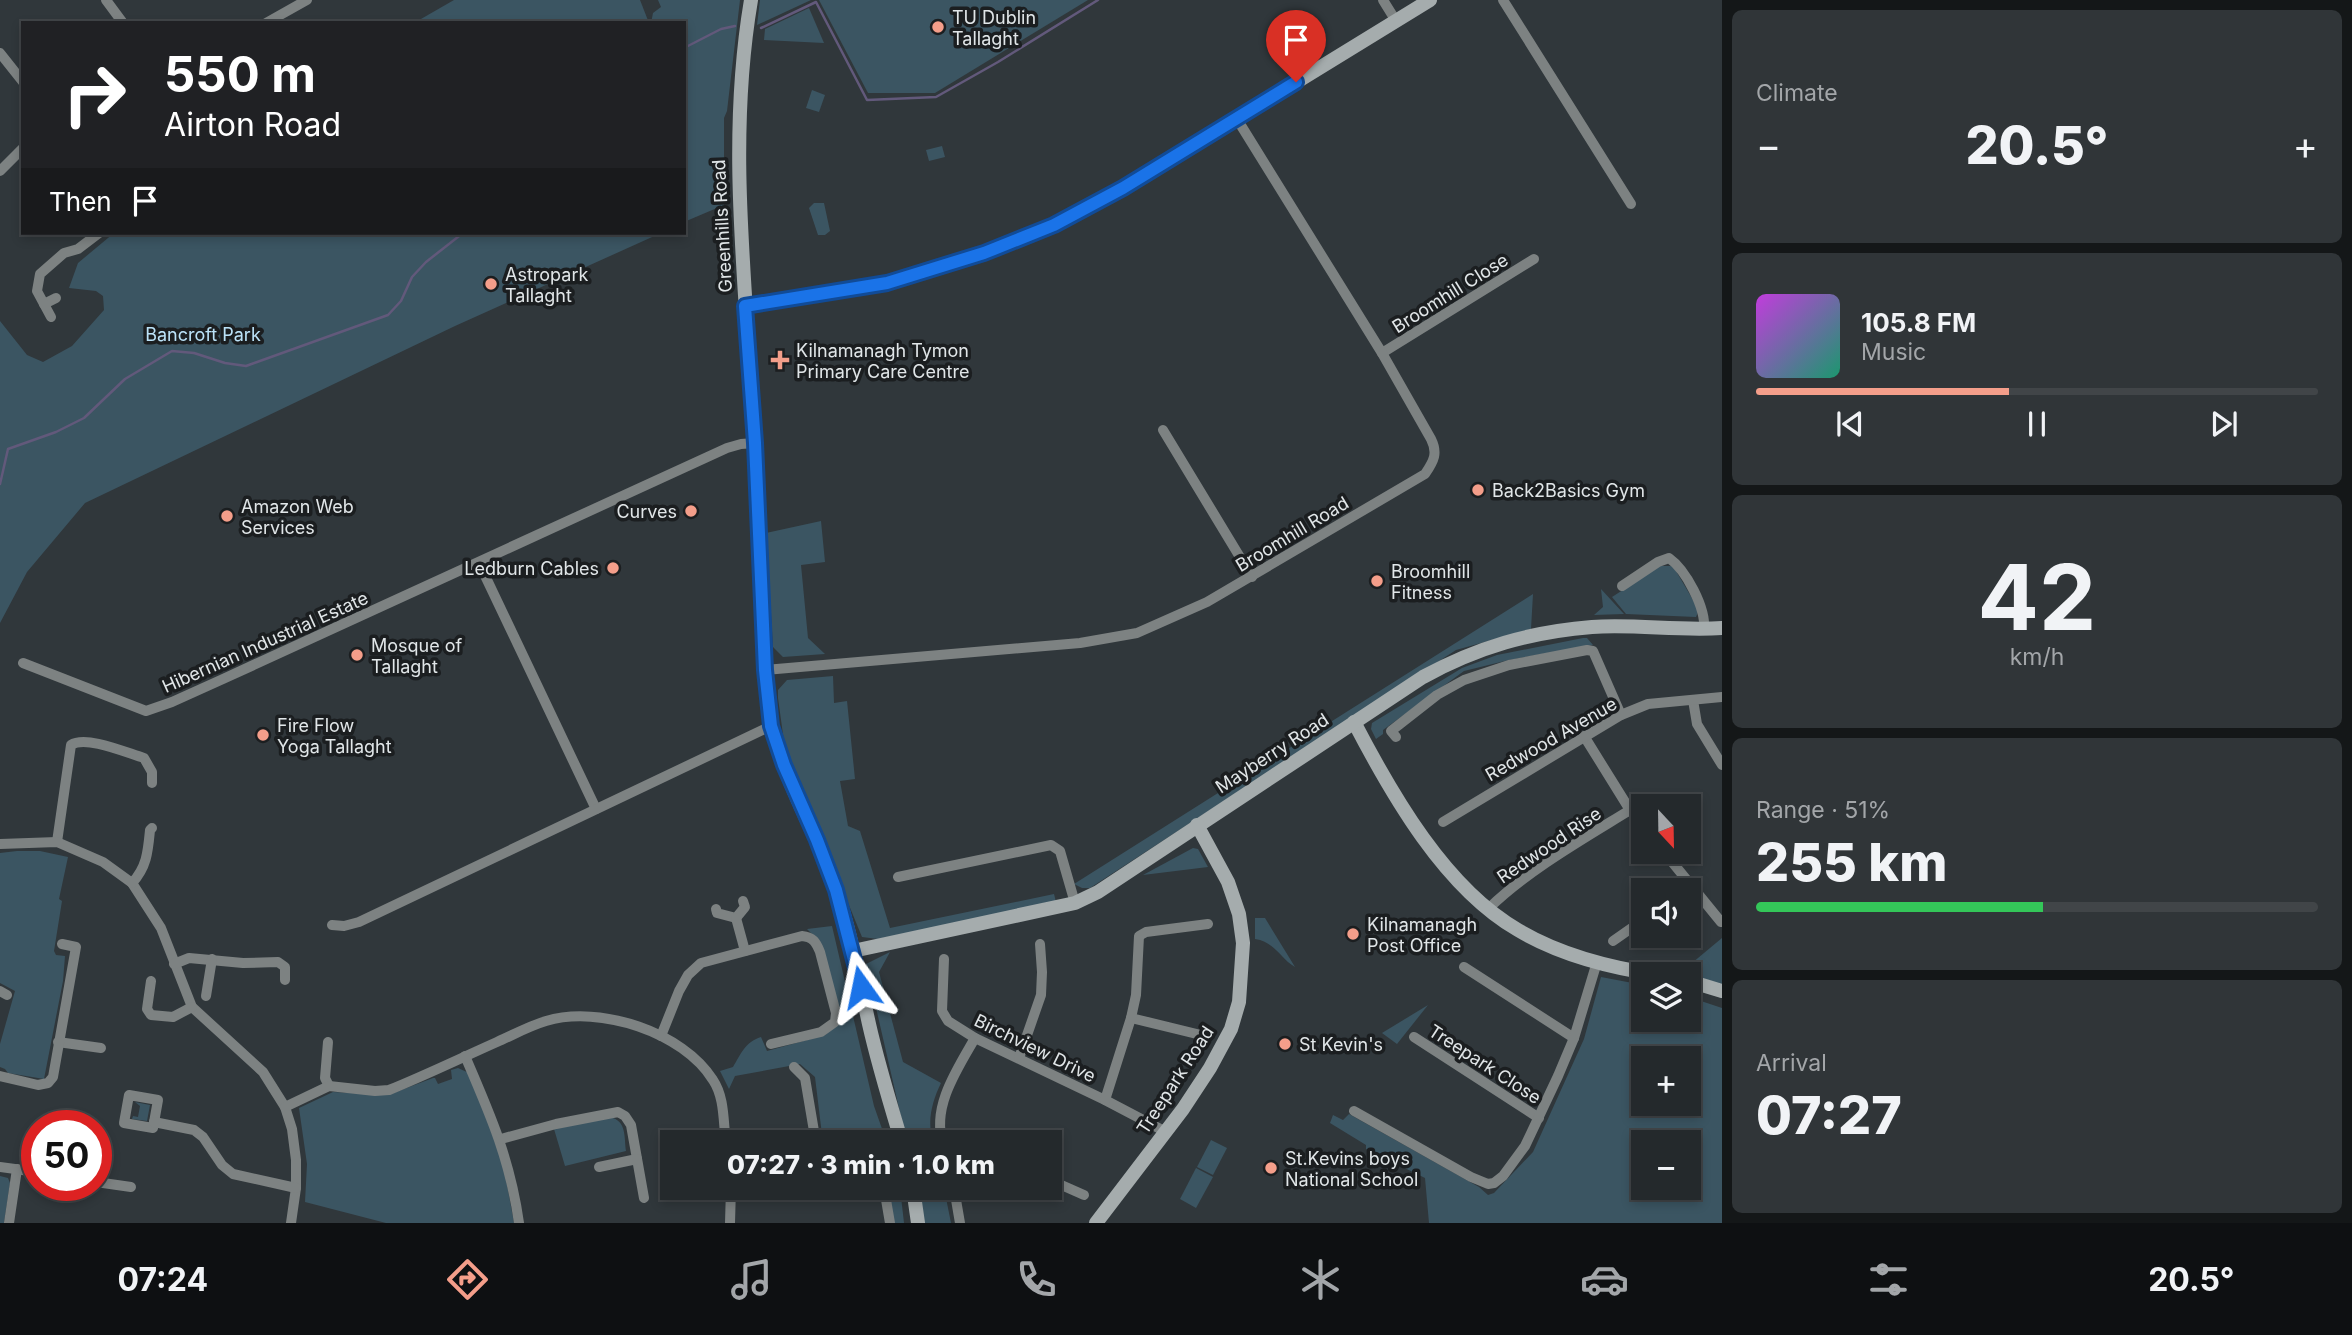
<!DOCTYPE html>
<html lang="en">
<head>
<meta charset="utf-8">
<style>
  body { margin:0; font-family:Inter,sans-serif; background:#303538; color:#f1f3f6; height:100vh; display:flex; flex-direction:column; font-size:26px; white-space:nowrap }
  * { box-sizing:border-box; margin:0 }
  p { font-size:23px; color:#a3a6a9 }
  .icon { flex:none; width:38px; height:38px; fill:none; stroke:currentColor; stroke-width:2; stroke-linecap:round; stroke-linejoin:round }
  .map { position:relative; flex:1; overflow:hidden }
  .side { display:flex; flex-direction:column; gap:10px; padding:10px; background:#141718; width:630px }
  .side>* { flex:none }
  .guide { position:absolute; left:21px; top:21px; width:665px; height:214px; border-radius:0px; box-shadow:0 4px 10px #0003,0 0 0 2px #414548; background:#202124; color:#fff; overflow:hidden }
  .needle { width:46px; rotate:158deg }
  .buttons { position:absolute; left:1631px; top:794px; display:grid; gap:14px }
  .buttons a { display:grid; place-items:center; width:70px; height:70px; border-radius:0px; background:#24292c; box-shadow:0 4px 10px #0003,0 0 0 2px #414548; font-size:35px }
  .speed { position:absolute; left:21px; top:1110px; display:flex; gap:14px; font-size:35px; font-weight:700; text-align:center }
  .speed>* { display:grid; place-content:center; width:91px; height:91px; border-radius:50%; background:#24292c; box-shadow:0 4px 10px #0003,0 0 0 2px #414548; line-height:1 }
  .speed .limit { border:10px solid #d22; background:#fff; color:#111 }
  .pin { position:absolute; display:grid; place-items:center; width:60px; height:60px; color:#fff; margin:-72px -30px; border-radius:50% 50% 50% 0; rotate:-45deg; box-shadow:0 0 7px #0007 }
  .pin .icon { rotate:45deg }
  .me { position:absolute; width:77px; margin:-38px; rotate:348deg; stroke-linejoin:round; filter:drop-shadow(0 0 5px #0008) }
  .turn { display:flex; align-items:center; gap:24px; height:147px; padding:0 28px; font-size:32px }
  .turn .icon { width:91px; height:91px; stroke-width:2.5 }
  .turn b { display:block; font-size:49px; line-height:60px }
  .then { display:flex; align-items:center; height:66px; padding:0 28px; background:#0003; gap:14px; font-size:26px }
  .big { font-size:52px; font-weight:800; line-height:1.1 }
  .side .widget { flex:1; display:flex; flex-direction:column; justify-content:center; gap:10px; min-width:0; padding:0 24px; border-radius:10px; background:#303538 }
  .side .dial { align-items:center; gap:0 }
  .dial b { font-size:91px; line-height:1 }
  .song { display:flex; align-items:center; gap:21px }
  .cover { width:84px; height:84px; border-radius:10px; background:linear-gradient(135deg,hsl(290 70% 55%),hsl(160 70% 35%)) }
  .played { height:7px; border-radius:4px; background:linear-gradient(90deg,#f49e8a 45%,#414548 45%) }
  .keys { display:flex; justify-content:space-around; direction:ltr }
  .heat { display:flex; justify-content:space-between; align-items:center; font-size:38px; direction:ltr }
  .charge { height:10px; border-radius:5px; background:linear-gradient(90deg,#34c759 51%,#414548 0) }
  .trip { position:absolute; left:660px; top:1130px; width:402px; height:70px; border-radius:0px; background:#24292c; box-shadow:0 4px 10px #0003,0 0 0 2px #414548; font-weight:800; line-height:70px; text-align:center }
  .tabs { display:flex; height:112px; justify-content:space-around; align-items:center; background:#0e1012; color:#a3a6a9 }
  .tabs .icon { width:49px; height:49px }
  .tabs .selected { color:#f49e8a }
  .tabs b { font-size:32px; color:#f1f3f6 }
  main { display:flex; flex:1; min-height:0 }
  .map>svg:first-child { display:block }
  .green { fill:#3b5562; fill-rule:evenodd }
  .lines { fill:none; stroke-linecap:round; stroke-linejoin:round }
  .stream { stroke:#62597b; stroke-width:2.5 }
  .street { stroke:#7d8282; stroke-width:10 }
  .secondary { stroke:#a5acad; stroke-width:14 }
  .route-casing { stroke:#114b97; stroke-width:18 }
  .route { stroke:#1a73e8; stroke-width:12 }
  .poi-dot { fill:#f49e8a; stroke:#1b1e20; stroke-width:2.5 }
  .labels { text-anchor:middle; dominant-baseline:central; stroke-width:7; stroke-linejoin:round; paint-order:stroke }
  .poi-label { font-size:18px; fill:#e1e6e8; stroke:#1b1e20; text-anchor:start }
  .street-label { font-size:18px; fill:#e1e6e8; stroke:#1b1e20 }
  .park-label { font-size:18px; fill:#bbe2f8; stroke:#1b1e20 }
</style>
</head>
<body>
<main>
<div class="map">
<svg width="1722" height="1223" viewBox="0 0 1722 1223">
  <rect width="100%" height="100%" fill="#30373b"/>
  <g class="green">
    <polygon points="454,0 640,0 649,23 414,23"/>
    <polygon points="658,0 740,0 727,111 724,118 724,205 684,222 684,23 651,23 653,13 661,7"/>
    <polygon points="760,0 811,0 757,25"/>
    <polygon points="819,0 1088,0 935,93 868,93"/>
    <polygon points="809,8 824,43 764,40 765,29"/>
    <polygon points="812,90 825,95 819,112 806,108"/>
    <polygon points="942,146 945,157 929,161 926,150"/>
    <polygon points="814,203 824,203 830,231 825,235 818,235 809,208"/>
    <polygon points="114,233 661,233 455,326 85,503 27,572 0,623 0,321 27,355 43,362 72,346 104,310 103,296 96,291 69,288 78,263"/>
    <polygon points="821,521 825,562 801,565 808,638 825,654 783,657 773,647 766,533"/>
    <polygon points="1660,566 1673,566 1699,610 1696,617 1626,614 1612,597"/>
    <polygon points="1601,589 1624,614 1594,615 1603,607"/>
    <polygon points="1533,594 1531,629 1456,650 1090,888 1082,888 1074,884"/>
    <polygon points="1583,638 1587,638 1593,645 1509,660 1464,671 1383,730 1383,734 1376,739 1371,729 1372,723 1462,668 1497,655"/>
    <polygon points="833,676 834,703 847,701 855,779 840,781 848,826 860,831 890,928 1054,894 1056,902 878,939 862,937 785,749 778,698 778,690 787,680"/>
    <polygon points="1193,848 1198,849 1208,867 1143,875"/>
    <polygon points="17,851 40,851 68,857 59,899 62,901 54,951 56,955 65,956 63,981 44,1079 8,1073 5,1069 0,1067 0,1044 15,991 0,983 0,853"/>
    <path d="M1255,918H1265L1295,967C1280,958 1275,942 1255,939Z"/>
    <path d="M832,926L874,1106L887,1143H823L815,1077L800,1064L735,1076L729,1089L720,1071L733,1067C741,1054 745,1042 761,1037L767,1051L825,1035L838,1024L820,942L807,929Z"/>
    <polygon points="1722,938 1722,984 1680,973"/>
    <path d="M890,952L879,972L903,1062L941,1083C932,1101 926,1124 934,1143H907L866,964Z"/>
    <path d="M1601,977L1643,985V1020H1689V997L1722,1008V1223H1429L1425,1178L1366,1149V1145L1330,1123L1333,1115L1343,1120L1349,1114L1479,1187L1488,1195L1494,1193L1533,1152L1584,1039ZM1643,1059H1689V1104H1643ZM1643,1143H1689V1188H1643Z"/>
    <polygon points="1428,1005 1397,1044 1382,1033"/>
    <polygon points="458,1068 469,1073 502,1157 514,1223 386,1223 305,1202 307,1164 299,1108 333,1092 388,1095 433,1078 435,1078 438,1084 452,1079 451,1070"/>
    <polygon points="135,1102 150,1105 147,1121 132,1119 133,1116 138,1117 140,1106"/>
    <path d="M610,1117C627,1121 624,1137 626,1151L565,1166L554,1129Z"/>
    <polygon points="1211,1140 1227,1148 1213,1175 1197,1167"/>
    <polygon points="1196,1168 1213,1177 1196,1208 1180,1199"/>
    <polygon points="0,1176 8,1178 10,1183 4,1223 0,1223"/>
    <polygon points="888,1188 900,1188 904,1223 894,1223"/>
    <polygon points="917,1188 944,1188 951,1223 924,1223"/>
  </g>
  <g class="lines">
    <g class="stream">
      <polyline points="761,28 816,2 867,100 936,97 998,62 1098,0"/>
      <polyline points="684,48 721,29 735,26"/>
      <polyline points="0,484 8,449 56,432 84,418 125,379 172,351 194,353 225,363 246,366 388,315 401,301 412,277 426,262 463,233"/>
    </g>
    <g class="street">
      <polyline points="106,0 123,23"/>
      <polyline points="1383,0 1396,21"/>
      <polyline points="1503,0 1631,204"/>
      <polyline points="266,23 307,0"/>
      <polyline points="0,53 23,82"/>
      <polyline points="0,171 23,148"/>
      <polyline points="44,304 56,298"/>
      <polyline points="51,317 37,291 40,274 64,253 78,249 99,233"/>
      <polyline points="1382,353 1534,259"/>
      <polyline points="1163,430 1252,577"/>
      <polyline points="479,563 596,809"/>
      <path d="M1622,586L1658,562L1669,558C1686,570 1706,608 1704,629"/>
      <polyline points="23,663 146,711 172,702 223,679 727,448 741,444 755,443"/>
      <path d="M765,670L1080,643L1137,633L1207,602L1425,474C1434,461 1438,453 1431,439L1382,353L1237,119"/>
      <polyline points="1693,700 1697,724 1722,765"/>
      <polyline points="1584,736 1630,810 1643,826"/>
      <polyline points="1396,737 1391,731 1437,695 1464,680 1509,665 1587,650 1593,651 1621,715"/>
      <polyline points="1443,822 1621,715 1648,704 1722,697"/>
      <path d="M57,842L71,745C86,735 127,753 144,758L152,772V783"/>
      <polyline points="0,844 57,842 103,862 132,883 161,928 192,1007 263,1072 285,1107 292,1129 296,1160 296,1188 291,1223"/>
      <polyline points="1664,852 1721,922"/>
      <polyline points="898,877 1051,845 1060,851 1075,903"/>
      <path d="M132,883C147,867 148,851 150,830L152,828"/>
      <polyline points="716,909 717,913 736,918 745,907 743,901"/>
      <path d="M1488,909C1528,870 1583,839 1630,810"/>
      <polyline points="736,918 745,951"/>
      <polyline points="332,925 344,926 359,922 771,726"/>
      <polyline points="1613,941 1643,920"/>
      <polyline points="944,959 942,1011 948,1021 975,1038 1105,1100 1166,1132"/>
      <polyline points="174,964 189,958 243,963 278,962 285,967 285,980"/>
      <polyline points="1464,967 1574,1038"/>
      <polyline points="151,981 147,1009 151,1015 173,1017 192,1007"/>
      <polyline points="0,991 7,995"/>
      <polyline points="206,996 212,959"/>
      <polyline points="1131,1018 1205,1036"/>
      <path d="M661,1036L679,991L688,975L701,963L802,936C813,937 816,942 820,952L836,1013L835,1022L821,1032L771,1044"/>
      <polyline points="1414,1037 1539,1118"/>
      <polyline points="58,1042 101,1048"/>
      <polyline points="328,1042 325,1078 329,1086"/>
      <path d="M465,1056C490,1114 510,1159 519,1223"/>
      <polyline points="1019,1058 1041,995 1042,972 1040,944"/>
      <polyline points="794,1067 805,1078 816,1143"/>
      <polyline points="0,1076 38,1085 48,1083 53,1077 76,947 62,944"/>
      <polygon points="129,1095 158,1100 153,1128 124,1123"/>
      <polyline points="1105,1100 1131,1018 1136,995 1139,936 1146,932 1208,924"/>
      <path d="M285,1107L329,1086L375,1091L389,1090C426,1075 461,1058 497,1042C513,1035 529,1026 546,1021C600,1005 683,1032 713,1080C725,1098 723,1122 726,1143"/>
      <polyline points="1354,1111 1471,1177 1488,1184 1494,1183 1503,1176 1525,1146 1558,1076 1574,1038 1597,962"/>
      <polyline points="154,1122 194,1130 203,1137 222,1165 233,1174 296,1188"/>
      <polyline points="501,1139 556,1124 618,1112 625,1116 631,1125 644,1198"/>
      <path d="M943,1143C931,1107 958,1068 975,1038"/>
      <polyline points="0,1167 37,1172"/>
      <polyline points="599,1167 637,1159"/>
      <polyline points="1050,1180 1084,1195"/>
      <polyline points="96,1182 131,1187"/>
      <polyline points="884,1188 890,1223"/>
      <polyline points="954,1188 960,1223"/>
      <polyline points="9,1223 17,1169"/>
      <polyline points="730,1223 731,1188"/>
    </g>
    <g class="secondary">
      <path d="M751,0C729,130 743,256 751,386C758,494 760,602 768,709C778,772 815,829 836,889C851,933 859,979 869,1024C878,1064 890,1103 902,1143"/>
      <polyline points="745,306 887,283 984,253 1054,225 1132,183 1430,0"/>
      <path d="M1354,722C1392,795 1445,888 1518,930C1560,955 1611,968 1660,975"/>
      <path d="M853,951L1075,903L1098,892L1423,677C1478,647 1530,632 1592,627C1635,624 1679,631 1722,628"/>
      <polyline points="1689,981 1722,991"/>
      <polyline points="913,1188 918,1223"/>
      <polyline points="1096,1223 1183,1109 1210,1068 1231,1029 1239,1002 1243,943 1239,914 1228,882 1197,825"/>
    </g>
  </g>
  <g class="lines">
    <defs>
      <polyline id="route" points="861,987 836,890 817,840 784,765 771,726 765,670 755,443 745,306 887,283 984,253 1054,225 1123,188 1296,82"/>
    </defs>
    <use href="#route" class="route-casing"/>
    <use href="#route" class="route"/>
  </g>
  <g class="poi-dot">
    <circle cx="938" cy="27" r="7"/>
    <circle cx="491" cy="284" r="7"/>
    <path d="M776.5 349.5h7v7h7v7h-7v7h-7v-7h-7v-7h7z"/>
    <circle cx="1478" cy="490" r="7"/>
    <circle cx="691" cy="511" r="7"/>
    <circle cx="227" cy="516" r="7"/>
    <circle cx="613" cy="568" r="7"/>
    <circle cx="1377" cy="581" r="7"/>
    <circle cx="357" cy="655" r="7"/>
    <circle cx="263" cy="735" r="7"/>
    <circle cx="1353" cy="934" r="7"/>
    <circle cx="1285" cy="1044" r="7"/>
    <circle cx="1271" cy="1168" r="7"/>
  </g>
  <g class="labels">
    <g class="poi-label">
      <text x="952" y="17">TU Dublin<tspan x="952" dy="21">Tallaght</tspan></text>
      <text x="505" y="274">Astropark<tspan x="505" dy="21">Tallaght</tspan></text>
      <text x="796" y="350">Kilnamanagh Tymon<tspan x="796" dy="21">Primary Care Centre</tspan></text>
      <text x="1492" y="490">Back2Basics Gym</text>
      <text x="241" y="506">Amazon Web<tspan x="241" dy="21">Services</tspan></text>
      <text x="677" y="511" text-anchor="end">Curves</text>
      <text x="599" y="568" text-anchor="end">Ledburn Cables</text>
      <text x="1391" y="571">Broomhill<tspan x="1391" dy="21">Fitness</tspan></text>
      <text x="371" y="645">Mosque of<tspan x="371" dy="21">Tallaght</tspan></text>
      <text x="277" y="725">Fire Flow<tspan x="277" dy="21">Yoga Tallaght</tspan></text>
      <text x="1367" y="924">Kilnamanagh<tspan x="1367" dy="21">Post Office</tspan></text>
      <text x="1299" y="1044">St Kevin's</text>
      <text x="1285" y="1158">St.Kevins boys<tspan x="1285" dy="21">National School</tspan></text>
    </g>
    <g class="street-label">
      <text transform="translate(722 226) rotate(-93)">Greenhills Road</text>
      <text transform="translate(1450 293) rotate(-32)">Broomhill Close</text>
      <text transform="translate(1292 534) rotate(-31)">Broomhill Road</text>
      <text transform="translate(265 642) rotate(-24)">Hibernian Industrial Estate</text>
      <text transform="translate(1551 739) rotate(-30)">Redwood Avenue</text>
      <text transform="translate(1272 753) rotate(-33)">Mayberry Road</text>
      <text transform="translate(1549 845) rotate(-34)">Redwood Rise</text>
      <text transform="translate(1035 1048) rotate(26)">Birchview Drive</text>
      <text transform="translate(1485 1064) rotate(33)">Treepark Close</text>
      <text transform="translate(1175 1080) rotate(-57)">Treepark Road</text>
    </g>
    <g class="park-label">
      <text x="203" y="334">Bancroft Park</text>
    </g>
  </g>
</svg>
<div class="buttons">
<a><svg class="needle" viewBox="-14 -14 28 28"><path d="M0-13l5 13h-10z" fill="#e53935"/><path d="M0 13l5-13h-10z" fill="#a3a6a9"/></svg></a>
<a><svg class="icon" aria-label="sound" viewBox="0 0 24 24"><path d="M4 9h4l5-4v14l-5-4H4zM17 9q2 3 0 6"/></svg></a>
<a><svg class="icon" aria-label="layers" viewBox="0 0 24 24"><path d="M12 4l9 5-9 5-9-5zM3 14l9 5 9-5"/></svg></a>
<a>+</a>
<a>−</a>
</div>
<div class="speed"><div class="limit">50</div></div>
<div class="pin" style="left:1296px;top:82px;background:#d93025"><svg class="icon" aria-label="arrive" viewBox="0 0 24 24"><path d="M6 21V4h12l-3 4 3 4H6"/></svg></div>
<svg class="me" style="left:861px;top:987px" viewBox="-20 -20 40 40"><path d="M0-17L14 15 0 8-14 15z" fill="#1a73e8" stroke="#fff" stroke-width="4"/></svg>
<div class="trip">07:27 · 3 min · 1.0 km</div>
<div class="guide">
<div class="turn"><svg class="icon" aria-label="right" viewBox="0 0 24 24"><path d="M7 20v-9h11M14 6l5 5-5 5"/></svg><div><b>550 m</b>Airton Road</div></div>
<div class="then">Then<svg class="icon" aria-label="arrive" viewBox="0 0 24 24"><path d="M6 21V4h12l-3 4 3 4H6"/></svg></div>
</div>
</div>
<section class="side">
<div class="widget"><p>Climate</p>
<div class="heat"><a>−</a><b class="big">20.5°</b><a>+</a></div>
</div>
<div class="widget">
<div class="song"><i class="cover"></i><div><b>105.8 FM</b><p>Music</p></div></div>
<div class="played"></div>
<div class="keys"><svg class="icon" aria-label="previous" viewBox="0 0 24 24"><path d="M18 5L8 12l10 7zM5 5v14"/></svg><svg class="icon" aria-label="pause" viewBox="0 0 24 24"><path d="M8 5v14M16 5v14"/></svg><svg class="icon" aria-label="next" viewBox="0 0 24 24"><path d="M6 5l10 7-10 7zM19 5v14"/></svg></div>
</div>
<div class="widget dial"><b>42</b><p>km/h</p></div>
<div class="widget"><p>Range · 51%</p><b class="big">255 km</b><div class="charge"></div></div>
<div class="widget"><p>Arrival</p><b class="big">07:27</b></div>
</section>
</main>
<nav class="tabs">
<b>07:24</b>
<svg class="icon selected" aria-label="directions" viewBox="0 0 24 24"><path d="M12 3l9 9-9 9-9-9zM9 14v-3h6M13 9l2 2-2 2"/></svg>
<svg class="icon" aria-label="music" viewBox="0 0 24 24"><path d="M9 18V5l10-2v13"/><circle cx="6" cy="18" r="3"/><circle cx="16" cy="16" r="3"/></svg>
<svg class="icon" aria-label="phone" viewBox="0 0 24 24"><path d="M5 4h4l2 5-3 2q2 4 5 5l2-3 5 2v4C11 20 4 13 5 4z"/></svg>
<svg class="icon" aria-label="climate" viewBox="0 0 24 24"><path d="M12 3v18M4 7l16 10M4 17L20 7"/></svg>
<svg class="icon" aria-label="car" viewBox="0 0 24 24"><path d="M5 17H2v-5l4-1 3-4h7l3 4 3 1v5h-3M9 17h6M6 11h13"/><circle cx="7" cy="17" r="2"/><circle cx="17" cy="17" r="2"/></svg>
<svg class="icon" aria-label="filters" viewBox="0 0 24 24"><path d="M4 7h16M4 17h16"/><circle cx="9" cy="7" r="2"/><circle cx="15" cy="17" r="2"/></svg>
<b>20.5°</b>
</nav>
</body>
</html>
